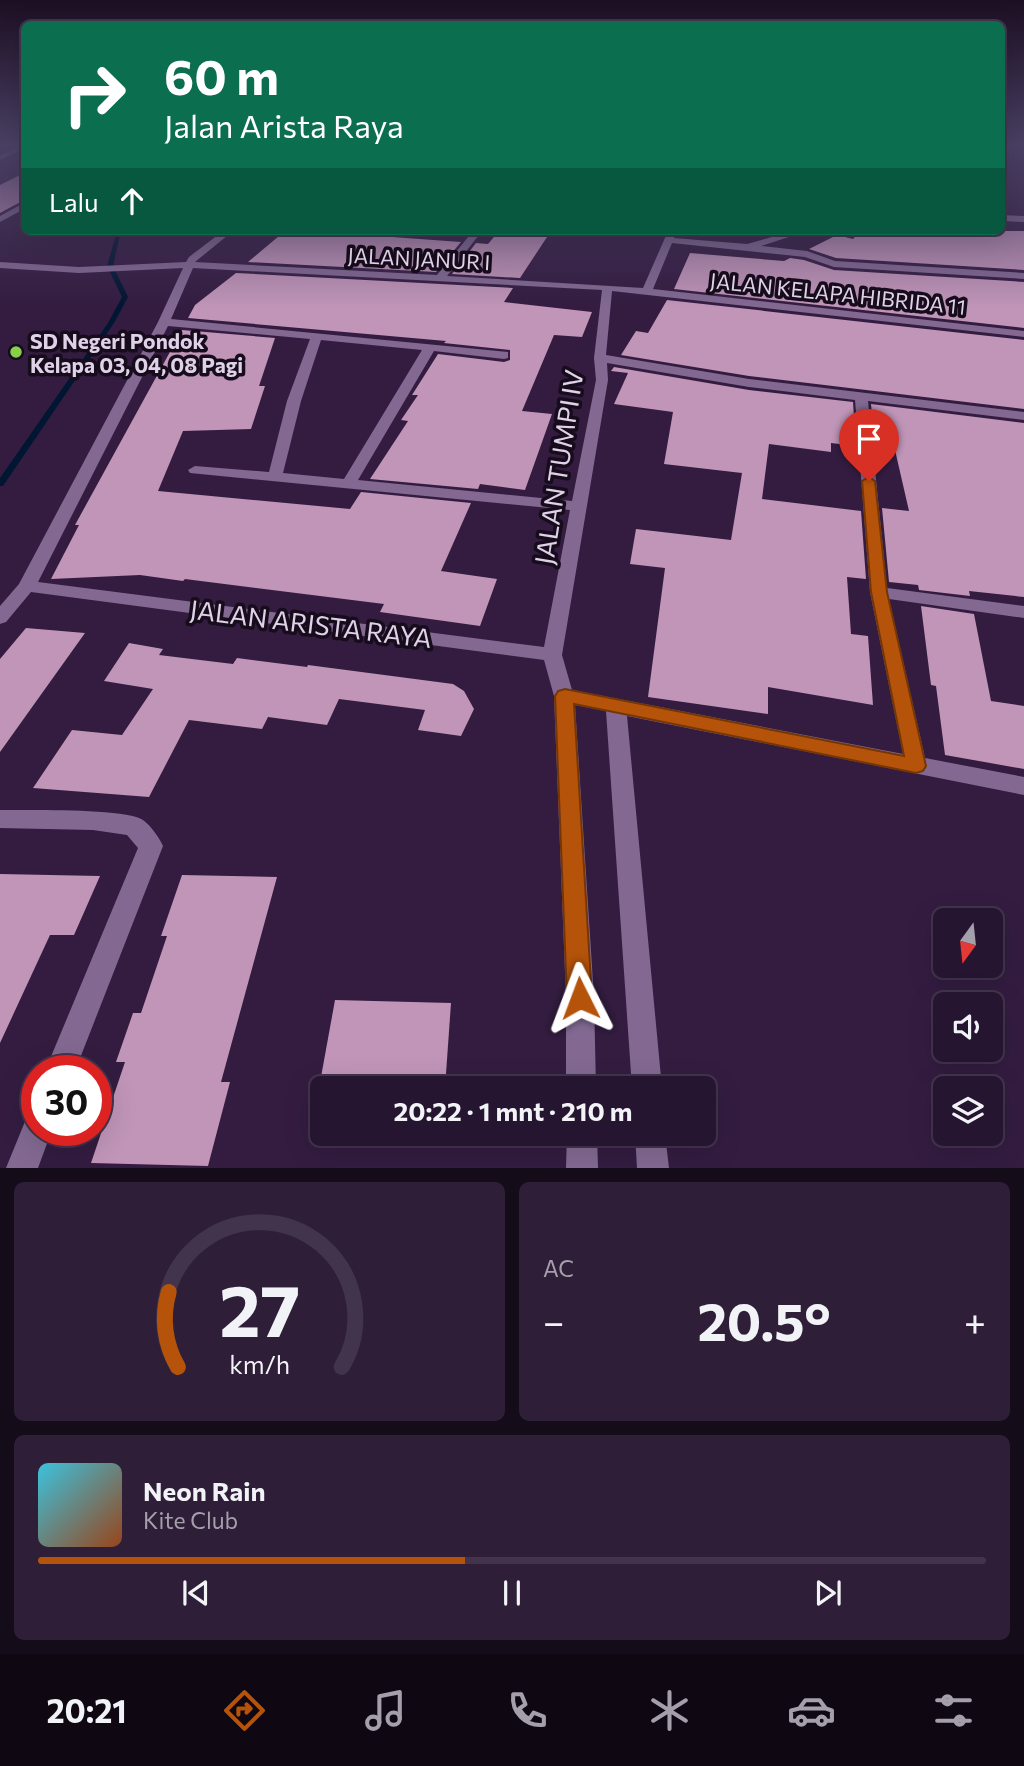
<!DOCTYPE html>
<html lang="id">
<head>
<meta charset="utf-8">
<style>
  body { margin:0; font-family:Commissioner,sans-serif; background:#2e1e38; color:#f1f3f6; height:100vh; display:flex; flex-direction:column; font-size:26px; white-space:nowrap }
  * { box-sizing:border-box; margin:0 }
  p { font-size:23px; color:#a49fab }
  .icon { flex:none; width:38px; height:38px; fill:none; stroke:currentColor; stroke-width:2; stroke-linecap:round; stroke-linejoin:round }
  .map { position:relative; height:1168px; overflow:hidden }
  .side { display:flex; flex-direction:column; gap:14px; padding:14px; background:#150c1a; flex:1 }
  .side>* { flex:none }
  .guide { position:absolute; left:21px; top:21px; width:984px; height:214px; border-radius:10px; box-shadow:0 7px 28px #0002,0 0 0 2px #42344c; background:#0b6e4f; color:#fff; overflow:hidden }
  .needle { width:46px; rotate:195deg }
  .controls { position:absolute; left:933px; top:908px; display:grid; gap:14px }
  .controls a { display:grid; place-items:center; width:70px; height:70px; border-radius:10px; background:#261530; box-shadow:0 7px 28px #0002,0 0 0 2px #42344c; font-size:35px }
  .speed { position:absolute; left:21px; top:1055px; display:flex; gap:14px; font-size:35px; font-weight:700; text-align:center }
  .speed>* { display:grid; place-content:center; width:91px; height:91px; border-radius:50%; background:#261530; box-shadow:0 7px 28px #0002,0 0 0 2px #42344c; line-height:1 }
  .speed .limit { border:10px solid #d22; background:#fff; color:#111 }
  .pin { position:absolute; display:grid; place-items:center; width:60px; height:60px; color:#fff; margin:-72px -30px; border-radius:50% 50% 50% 0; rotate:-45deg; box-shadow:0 0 7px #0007 }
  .pin .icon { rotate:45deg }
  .me { position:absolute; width:77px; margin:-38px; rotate:357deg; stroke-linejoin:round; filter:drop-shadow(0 0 5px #0008) }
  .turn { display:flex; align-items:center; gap:24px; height:147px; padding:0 28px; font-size:32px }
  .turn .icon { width:91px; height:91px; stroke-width:2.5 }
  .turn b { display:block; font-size:49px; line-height:60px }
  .then { display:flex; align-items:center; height:66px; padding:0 28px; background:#0003; gap:14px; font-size:26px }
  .big { font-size:52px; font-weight:700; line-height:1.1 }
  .side .card { flex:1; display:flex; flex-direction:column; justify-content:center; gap:10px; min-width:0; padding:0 24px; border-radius:10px; background:#2e1e38 }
  .side .dial { align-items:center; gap:0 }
  .dial svg { height:182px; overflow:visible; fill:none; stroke:#42344c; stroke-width:7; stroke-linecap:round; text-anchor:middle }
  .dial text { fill:#f1f3f6; stroke:none }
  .song { display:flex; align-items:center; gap:21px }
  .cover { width:84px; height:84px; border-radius:10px; background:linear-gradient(135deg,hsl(190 70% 55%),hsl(20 70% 35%)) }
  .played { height:7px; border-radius:4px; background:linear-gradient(90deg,#b45309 45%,#42344c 45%) }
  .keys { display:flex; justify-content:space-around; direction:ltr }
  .heat { display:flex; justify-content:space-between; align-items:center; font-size:38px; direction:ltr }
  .side .tiles { flex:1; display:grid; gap:14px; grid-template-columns:1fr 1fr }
  .card:last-child { grid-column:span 2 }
  .trip { position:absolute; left:310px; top:1076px; width:406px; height:70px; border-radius:10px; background:#261530; box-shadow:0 7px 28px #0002,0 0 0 2px #42344c; font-weight:700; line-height:70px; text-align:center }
  .menu { display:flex; height:112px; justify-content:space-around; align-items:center; background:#0f0813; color:#a49fab }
  .menu .icon { width:49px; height:49px }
  .menu .selected { color:#b45309 }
  .menu b { font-size:32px; color:#f1f3f6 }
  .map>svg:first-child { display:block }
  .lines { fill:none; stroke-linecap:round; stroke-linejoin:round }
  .stream { fill:#001632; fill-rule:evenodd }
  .building { fill:#c095b8 }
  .minor { fill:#836992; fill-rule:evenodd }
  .route { fill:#b45309; stroke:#753606; stroke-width:2 }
  .poi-dot { fill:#88cf4a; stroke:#160c1b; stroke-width:2.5 }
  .labels { text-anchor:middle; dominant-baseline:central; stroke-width:7; stroke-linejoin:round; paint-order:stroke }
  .far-street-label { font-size:21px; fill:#dfd1e8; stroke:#160c1b }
  .far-poi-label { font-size:21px; font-weight:bold; fill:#dfd1e8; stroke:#160c1b; text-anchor:start }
  .street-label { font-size:26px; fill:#dfd1e8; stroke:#160c1b }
</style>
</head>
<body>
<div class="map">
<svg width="1024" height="1168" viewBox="0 0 1024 1168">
  <rect width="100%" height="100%" fill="#331c40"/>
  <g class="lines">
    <polygon class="stream" points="117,231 121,231 113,266 128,297 114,323 3,486 0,486 0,478 108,323 122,297 107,266"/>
  </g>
  <g class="building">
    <polygon points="24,173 24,200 0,213 0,185"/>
    <polygon points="285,231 309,231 461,242 436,272 248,262"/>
    <polygon points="499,231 551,231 520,278 452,274 476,243 488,244"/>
    <polygon points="861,231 1024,231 1024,270 836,258 809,249 837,235 853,239"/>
    <polygon points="690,253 784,261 790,258 804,260 834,270 1024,282 1024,328 674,289"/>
    <polygon points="236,273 513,288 504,302 592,312 582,337 554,335 522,411 552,414 525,490 480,484 478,489 370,479 408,421 401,420 418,395 412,395 438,354 504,362 510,360 510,350 444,343 446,341 188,318 195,305"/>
    <polygon points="667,300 1024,340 1024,409 749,376 621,355 636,331 648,333"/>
    <polygon points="182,330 275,338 259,386 265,386 251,429 183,431 158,491 350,509 361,492 471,503 441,571 497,579 480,626 380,612 384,604 185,579 183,581 140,575 51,579 79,525 75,525"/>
    <polygon points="614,367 749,390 853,402 856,446 831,443 831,452 769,444 762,499 861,511 866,579 847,577 851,634 868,636 873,705 768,687 768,714 648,697 665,568 630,564 636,529 731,540 742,473 664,464 673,412 614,404 628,373 611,371"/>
    <polygon points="871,404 1024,423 1024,597 969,591 970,596 919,590 918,585 889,582 882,508 909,511 895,450 875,448"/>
    <polygon points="921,606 974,614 991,701 1024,706 1024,769 945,755 936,686 931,685"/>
    <polygon points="26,628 85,633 0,752 0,659"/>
    <polygon points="129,643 163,649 159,655 233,664 237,658 307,667 308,665 453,684 464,691 474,709 461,736 418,730 425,710 339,699 327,725 268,717 262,729 189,720 149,797 33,788 72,730 122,735 153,689 104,681"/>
    <polygon points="0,874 100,876 74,935 50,935 0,1043"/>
    <polygon points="182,875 277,877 221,1082 230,1082 208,1166 91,1163 125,1062 116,1062 133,1013 141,1013 167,936 161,936"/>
    <polygon points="335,1000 451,1003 445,1088 319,1088"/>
  </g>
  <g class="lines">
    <g class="minor">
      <polygon points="24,145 24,149 0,160 0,155"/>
      <polygon points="1020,145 1019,146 1001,150 1001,146"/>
      <polygon points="24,203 24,209 0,222 0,216"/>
      <polygon points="1001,215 1024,216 1024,222 1001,221"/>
      <path d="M223,231H233L195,262L437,275L469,236L429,234L425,231H482L447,276L643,288L668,231H676L674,238L747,244L793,231H807L761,246L807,251L835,261L1024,273V279L834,267L805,257L672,243L653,289L1024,331V337L612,291L606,355L749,379L1024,412V420L868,401L887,588L1024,606V618L889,599L925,758L1024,777V795L627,716L662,1088H632L606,711L575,705L594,997L596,1088H566V997L554,696L544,660L31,592L6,622L0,624V606L19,584L158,322L183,268L79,273L0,268V262L79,267L186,262L189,257ZM193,268L602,290L594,358L596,380L572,501L358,480L434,351L504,359L508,358V352L171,319ZM168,326L310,339L287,401L269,472L195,466L188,470L190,473L570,510L544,647L38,582ZM321,340L422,350L344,479L283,473L301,401ZM607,363L749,387L855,400L870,592L903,754L572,690L562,655L608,380Z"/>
      <path d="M0,810C25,810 127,808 143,820C151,826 159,837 163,846L75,1071H45L138,848L127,835L93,830L0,828Z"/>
      <polygon points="37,1115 37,1130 52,1130 38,1168 6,1168 26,1119"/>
      <polygon points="567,1134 597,1134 598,1168 566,1168"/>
      <polygon points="635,1134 665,1134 669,1168 637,1168"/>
    </g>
  </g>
  <linearGradient id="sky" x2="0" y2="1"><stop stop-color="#1c0f23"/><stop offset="0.47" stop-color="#4a4064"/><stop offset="1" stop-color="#4a4064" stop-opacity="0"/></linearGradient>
  <rect width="1024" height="308" fill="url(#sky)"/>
  <polygon class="route" points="869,477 875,481 887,592 926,766 923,771 916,773 574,704 592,998 589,1006 580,1010 571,1006 567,998 555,696 558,691 565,689 904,756 871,592 862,481"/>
  <circle class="poi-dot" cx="16" cy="352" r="7"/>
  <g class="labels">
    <g class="far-street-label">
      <text transform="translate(419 258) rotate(3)">JALAN JANUR I</text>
      <text transform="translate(838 293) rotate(6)">JALAN KELAPA HIBRIDA 11</text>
    </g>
    <g class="far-poi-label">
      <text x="30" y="340">SD Negeri Pondok<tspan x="30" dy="24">Kelapa 03, 04, 08 Pagi</tspan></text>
    </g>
    <g class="street-label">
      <text transform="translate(558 467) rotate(-81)">JALAN TUMPI IV</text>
      <text transform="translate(311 623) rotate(7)">JALAN ARISTA RAYA</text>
    </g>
  </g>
</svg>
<div class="controls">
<a><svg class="needle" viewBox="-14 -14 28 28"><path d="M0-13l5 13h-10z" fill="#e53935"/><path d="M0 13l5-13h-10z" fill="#a49fab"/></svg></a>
<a><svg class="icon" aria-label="sound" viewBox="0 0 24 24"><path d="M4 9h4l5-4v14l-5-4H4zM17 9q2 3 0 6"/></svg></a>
<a><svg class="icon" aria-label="layers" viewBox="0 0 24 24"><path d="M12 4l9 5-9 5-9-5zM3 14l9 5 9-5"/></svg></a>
</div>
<div class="speed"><div class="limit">30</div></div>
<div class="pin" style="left:869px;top:481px;background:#d93025"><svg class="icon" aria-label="arrive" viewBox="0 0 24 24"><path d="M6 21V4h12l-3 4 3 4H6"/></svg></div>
<svg class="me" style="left:580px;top:998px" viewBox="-20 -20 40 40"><path d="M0-17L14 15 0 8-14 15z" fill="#b45309" stroke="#fff" stroke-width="4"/></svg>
<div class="trip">20:22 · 1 mnt · 210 m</div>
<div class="guide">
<div class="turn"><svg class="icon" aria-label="right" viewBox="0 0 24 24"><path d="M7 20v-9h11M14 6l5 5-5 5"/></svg><div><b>60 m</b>Jalan Arista Raya</div></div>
<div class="then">Lalu<svg class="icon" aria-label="ahead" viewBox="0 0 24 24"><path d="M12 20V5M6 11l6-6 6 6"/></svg></div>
</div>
</div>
<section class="side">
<div class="tiles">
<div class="card dial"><svg viewBox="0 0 100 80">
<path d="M14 69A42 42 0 1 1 86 69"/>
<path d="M14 69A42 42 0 0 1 10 36" stroke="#b45309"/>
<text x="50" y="56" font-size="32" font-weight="700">27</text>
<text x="50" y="72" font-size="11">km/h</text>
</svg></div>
<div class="card"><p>AC</p>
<div class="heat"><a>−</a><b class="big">20.5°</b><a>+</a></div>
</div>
<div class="card">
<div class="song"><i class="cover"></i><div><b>Neon Rain</b><p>Kite Club</p></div></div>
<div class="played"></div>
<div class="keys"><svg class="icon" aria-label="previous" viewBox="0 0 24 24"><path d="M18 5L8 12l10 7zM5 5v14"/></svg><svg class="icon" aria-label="pause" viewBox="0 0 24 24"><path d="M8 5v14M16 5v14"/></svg><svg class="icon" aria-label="next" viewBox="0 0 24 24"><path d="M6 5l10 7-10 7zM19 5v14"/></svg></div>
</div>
</div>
</section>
<nav class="menu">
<b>20:21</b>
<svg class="icon selected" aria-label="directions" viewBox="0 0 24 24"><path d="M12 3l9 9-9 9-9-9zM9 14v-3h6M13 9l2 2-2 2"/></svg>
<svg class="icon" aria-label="music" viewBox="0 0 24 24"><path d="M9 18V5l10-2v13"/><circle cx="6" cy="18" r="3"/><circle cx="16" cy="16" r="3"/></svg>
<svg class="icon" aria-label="phone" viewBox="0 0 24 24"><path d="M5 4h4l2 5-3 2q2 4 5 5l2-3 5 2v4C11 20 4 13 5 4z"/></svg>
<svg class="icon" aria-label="climate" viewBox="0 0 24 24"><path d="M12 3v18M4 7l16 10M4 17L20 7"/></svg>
<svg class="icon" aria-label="car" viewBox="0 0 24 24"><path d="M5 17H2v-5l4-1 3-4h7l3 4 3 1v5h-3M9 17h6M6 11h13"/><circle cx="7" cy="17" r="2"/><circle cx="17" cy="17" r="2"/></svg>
<svg class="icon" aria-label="filters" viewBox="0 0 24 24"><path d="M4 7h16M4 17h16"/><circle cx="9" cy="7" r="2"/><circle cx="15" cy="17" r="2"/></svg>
</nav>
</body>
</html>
